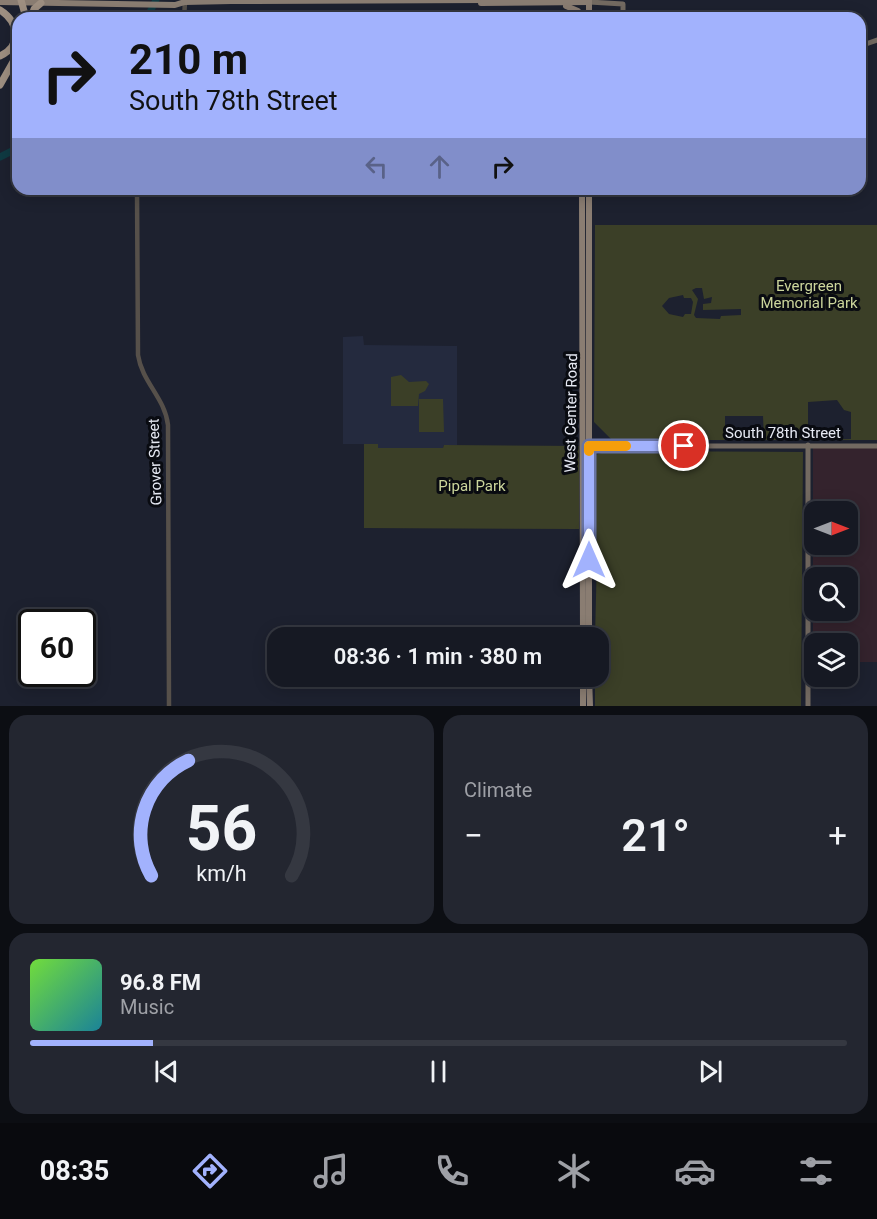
<!DOCTYPE html>
<html lang="en">
<head>
<meta charset="utf-8">
<style>
  body { margin:0; font-family:Roboto,sans-serif; background:#232630; color:#f1f3f6; height:100vh; display:flex; flex-direction:column; font-size:22px; white-space:nowrap }
  * { box-sizing:border-box; margin:0 }
  p { font-size:20px; color:#9ea0a6 }
  .icon { flex:none; width:33px; height:33px; fill:none; stroke:currentColor; stroke-width:2; stroke-linecap:round; stroke-linejoin:round }
  .map { position:relative; height:706px; overflow:hidden }
  .drawer { display:flex; flex-direction:column; gap:9px; padding:9px; background:#0c0e13; flex:1 }
  .drawer>* { flex:none }
  .top-card { position:absolute; left:12px; top:12px; width:854px; height:183px; border-radius:18px; box-shadow:0 3px 15px #0003,0 0 0 2px #353841; background:#a2b2fd; color:#111; overflow:hidden }
  .needle { width:39px; rotate:90deg }
  .fabs { position:absolute; left:804px; top:501px; display:grid; gap:12px }
  .fabs a { display:grid; place-items:center; width:54px; height:54px; border-radius:12px; background:#161923; box-shadow:0 3px 15px #0003,0 0 0 2px #353841; font-size:30px }
  .speed { position:absolute; left:18px; top:609px; display:flex; gap:12px; font-size:30px; font-weight:700; text-align:center }
  .speed>* { display:grid; place-content:center; width:78px; height:78px; border-radius:50%; background:#161923; box-shadow:0 3px 15px #0003,0 0 0 2px #353841; line-height:1 }
  .speed .limit { border:3px solid #111; border-radius:9px; background:#fff; color:#111 }
  .pin { position:absolute; display:grid; place-items:center; width:51px; height:51px; color:#fff; margin:-26px; border:3px solid #fff; border-radius:50%; box-shadow:0 2px 6px #0007 }
  .me { position:absolute; width:66px; margin:-33px; rotate:0deg; stroke-linejoin:round; filter:drop-shadow(0 0 4px #0008) }
  .turn { display:flex; align-items:center; gap:21px; height:126px; padding:0 18px; font-size:27px }
  .turn .icon { width:78px; height:78px; stroke-width:2.5 }
  .turn b { display:block; font-size:42px; line-height:51px }
  .lanes { display:flex; align-items:center; height:57px; padding:0 18px; background:#0003; justify-content:center; gap:30px; direction:ltr }
  .lanes .off { opacity:.35 }
  .big { font-size:45px; font-weight:600; line-height:1.1 }
  .drawer .tile { flex:1; display:flex; flex-direction:column; justify-content:center; gap:9px; min-width:0; padding:0 21px; border-radius:18px; background:#232630 }
  .drawer .dial { align-items:center; gap:0 }
  .dial svg { height:156px; overflow:visible; fill:none; stroke:#353841; stroke-width:7; stroke-linecap:round; text-anchor:middle }
  .dial text { fill:#f1f3f6; stroke:none }
  .song { display:flex; align-items:center; gap:18px }
  .cover { width:72px; height:72px; border-radius:9px; background:linear-gradient(135deg,hsl(100 70% 55%),hsl(190 70% 35%)) }
  .played { height:6px; border-radius:3px; background:linear-gradient(90deg,#a2b2fd 15%,#353841 15%) }
  .keys { display:flex; justify-content:space-around; direction:ltr }
  .heat { display:flex; justify-content:space-between; align-items:center; font-size:33px; direction:ltr }
  .drawer .tiles { flex:1; display:grid; gap:9px; grid-template-columns:1fr 1fr }
  .tile:last-child { grid-column:span 2 }
  .trip { position:absolute; left:267px; top:627px; width:342px; height:60px; border-radius:18px; background:#161923; box-shadow:0 3px 15px #0003,0 0 0 2px #353841; font-weight:600; line-height:60px; text-align:center }
  .dock { display:flex; height:96px; justify-content:space-around; align-items:center; background:#090a0e; color:#9ea0a6 }
  .dock .icon { width:42px; height:42px }
  .dock .on { color:#a2b2fd }
  .dock b { font-size:27px; color:#f1f3f6 }
  .map>svg:first-child { display:block }
  .built { fill:#242a3e }
  .medical { fill:#34232d; fill-rule:evenodd }
  .green { fill:#3b3f27; fill-rule:evenodd }
  .lines { fill:none; stroke-linecap:round; stroke-linejoin:round }
  .river { stroke:#0f3a42; stroke-width:7 }
  .tertiary { stroke:#56504a; stroke-width:4.5 }
  .secondary { stroke:#736a61; stroke-width:5 }
  .primary { stroke:#8a7d72; stroke-width:6 }
  .motorway { stroke:#9e8f81; stroke-width:7 }
  .route-casing { stroke:#6974a4; stroke-width:15 }
  .route { stroke:#a2b2fd; stroke-width:10 }
  .slow { stroke:#f59e0b; stroke-width:10 }
  .labels { text-anchor:middle; dominant-baseline:central; stroke-width:6; stroke-linejoin:round; paint-order:stroke }
  .park-label { font-size:15px; fill:#ccd69c; stroke:#090b11 }
  .street-label { font-size:15px; fill:#e6e9f3; stroke:#090b11 }
</style>
</head>
<body>
<div class="map">
<svg width="877" height="706" viewBox="0 0 877 706">
  <rect width="100%" height="100%" fill="#1d212f"/>
  <polygon class="built" points="363,336 364,345 457,346 457,445 444,445 443,448 378,448 378,444 343,444 343,337"/>
  <path class="medical" d="M813,448H877V662H848V644H814L813,662ZM814,512H848V544H814ZM814,578H848V610H814Z"/>
  <g class="green">
    <path d="M595,225H877V440H764L763,416H725V440H612L594,422ZM696,288H702L704,299L712,297L711,303L703,304V310L741,309V315L721,316L720,319L696,318L694,315L698,299L692,290ZM683,295L684,298H691L693,302L691,314H685L683,317L669,314L662,306L669,298ZM837,400L844,410L851,412V439L808,440V402Z"/>
    <polygon points="401,375 409,382 426,381 429,384 425,391 419,394 418,406 391,406 391,377"/>
    <polygon points="419,399 443,399 444,432 419,432"/>
    <polygon points="364,444 378,444 378,448 443,448 444,445 579,446 579,529 364,528"/>
    <polygon points="608,451 803,452 801,706 595,706 595,677 598,676 598,638 595,637 597,557 594,554 595,455"/>
  </g>
  <g class="lines">
    <g class="river">
      <polyline points="147,18 156,0"/>
      <polyline points="0,157 18,148"/>
    </g>
    <g class="tertiary">
      <polyline points="184,18 185,2"/>
      <path d="M137,189L138,355C142,382 165,398 168,425L169,706"/>
    </g>
    <g class="secondary">
      <polyline points="589,2 623,4 623,18"/>
      <polyline points="860,46 877,40"/>
      <polyline points="808,445 808,706"/>
      <polyline points="587,446 877,446"/>
    </g>
    <g class="primary">
      <polyline points="589,1 589,18"/>
      <polyline points="0,2 175,5 185,2 231,1 486,0"/>
      <polyline points="481,3 589,2"/>
      <polyline points="566,6 578,11 581,18"/>
      <polyline points="582,189 583,638"/>
      <polyline points="589,638 589,189"/>
      <polyline points="583,676 583,706"/>
      <polyline points="589,676 590,706"/>
    </g>
    <g class="motorway">
      <polyline points="21,0 26,18"/>
      <path d="M0,10C19,22 22,46 0,56"/>
      <polyline points="31,18 34,9 41,3"/>
      <polyline points="0,85 18,53"/>
    </g>
  </g>
  <g class="lines">
    <defs>
      <polyline id="route" points="589,560 589,446 684,446"/>
    </defs>
    <use href="#route" class="route-casing"/>
    <use href="#route" class="route"/>
    <polyline class="slow" points="589,451 589,446 626,446"/>
  </g>
  <g class="labels">
    <g class="park-label">
      <text x="809" y="286">Evergreen<tspan x="809" dy="17">Memorial Park</tspan></text>
      <text x="472" y="486">Pipal Park</text>
    </g>
    <g class="street-label">
      <text transform="translate(571 413) rotate(-89)">West Center Road</text>
      <text x="783" y="433">South 78th Street</text>
      <text transform="translate(155 462) rotate(-92)">Grover Street</text>
    </g>
  </g>
</svg>
<div class="fabs">
<a><svg class="needle" viewBox="-14 -14 28 28"><path d="M0-13l5 13h-10z" fill="#e53935"/><path d="M0 13l5-13h-10z" fill="#9ea0a6"/></svg></a>
<a><svg class="icon" aria-label="search" viewBox="0 0 24 24"><circle cx="10" cy="10" r="6"/><path d="M15 15l6 6"/></svg></a>
<a><svg class="icon" aria-label="layers" viewBox="0 0 24 24"><path d="M12 4l9 5-9 5-9-5zM3 14l9 5 9-5"/></svg></a>
</div>
<div class="speed"><div class="limit">60</div></div>
<div class="pin" style="left:684px;top:446px;background:#d93025"><svg class="icon" aria-label="arrive" viewBox="0 0 24 24"><path d="M6 21V4h12l-3 4 3 4H6"/></svg></div>
<svg class="me" style="left:589px;top:560px" viewBox="-20 -20 40 40"><path d="M0-17L14 15 0 8-14 15z" fill="#a2b2fd" stroke="#fff" stroke-width="4"/></svg>
<div class="trip">08:36 · 1 min · 380 m</div>
<div class="top-card">
<div class="turn"><svg class="icon" aria-label="right" viewBox="0 0 24 24"><path d="M7 20v-9h11M14 6l5 5-5 5"/></svg><div><b>210 m</b>South 78th Street</div></div>
<div class="lanes"><svg class="icon off" aria-label="left" viewBox="0 0 24 24"><path d="M17 20v-9H6M10 6l-5 5 5 5"/></svg><svg class="icon off" aria-label="ahead" viewBox="0 0 24 24"><path d="M12 20V5M6 11l6-6 6 6"/></svg><svg class="icon" aria-label="right" viewBox="0 0 24 24"><path d="M7 20v-9h11M14 6l5 5-5 5"/></svg></div>
</div>
</div>
<section class="drawer">
<div class="tiles">
<div class="tile dial"><svg viewBox="0 0 100 80">
<path d="M14 69A42 42 0 1 1 86 69"/>
<path d="M14 69A42 42 0 0 1 33 10" stroke="#a2b2fd"/>
<text x="50" y="56" font-size="32" font-weight="700">56</text>
<text x="50" y="72" font-size="11">km/h</text>
</svg></div>
<div class="tile"><p>Climate</p>
<div class="heat"><a>−</a><b class="big">21°</b><a>+</a></div>
</div>
<div class="tile">
<div class="song"><i class="cover"></i><div><b>96.8 FM</b><p>Music</p></div></div>
<div class="played"></div>
<div class="keys"><svg class="icon" aria-label="previous" viewBox="0 0 24 24"><path d="M18 5L8 12l10 7zM5 5v14"/></svg><svg class="icon" aria-label="pause" viewBox="0 0 24 24"><path d="M8 5v14M16 5v14"/></svg><svg class="icon" aria-label="next" viewBox="0 0 24 24"><path d="M6 5l10 7-10 7zM19 5v14"/></svg></div>
</div>
</div>
</section>
<nav class="dock">
<b>08:35</b>
<svg class="icon on" aria-label="directions" viewBox="0 0 24 24"><path d="M12 3l9 9-9 9-9-9zM9 14v-3h6M13 9l2 2-2 2"/></svg>
<svg class="icon" aria-label="music" viewBox="0 0 24 24"><path d="M9 18V5l10-2v13"/><circle cx="6" cy="18" r="3"/><circle cx="16" cy="16" r="3"/></svg>
<svg class="icon" aria-label="phone" viewBox="0 0 24 24"><path d="M5 4h4l2 5-3 2q2 4 5 5l2-3 5 2v4C11 20 4 13 5 4z"/></svg>
<svg class="icon" aria-label="climate" viewBox="0 0 24 24"><path d="M12 3v18M4 7l16 10M4 17L20 7"/></svg>
<svg class="icon" aria-label="car" viewBox="0 0 24 24"><path d="M5 17H2v-5l4-1 3-4h7l3 4 3 1v5h-3M9 17h6M6 11h13"/><circle cx="7" cy="17" r="2"/><circle cx="17" cy="17" r="2"/></svg>
<svg class="icon" aria-label="filters" viewBox="0 0 24 24"><path d="M4 7h16M4 17h16"/><circle cx="9" cy="7" r="2"/><circle cx="15" cy="17" r="2"/></svg>
</nav>
</body>
</html>
